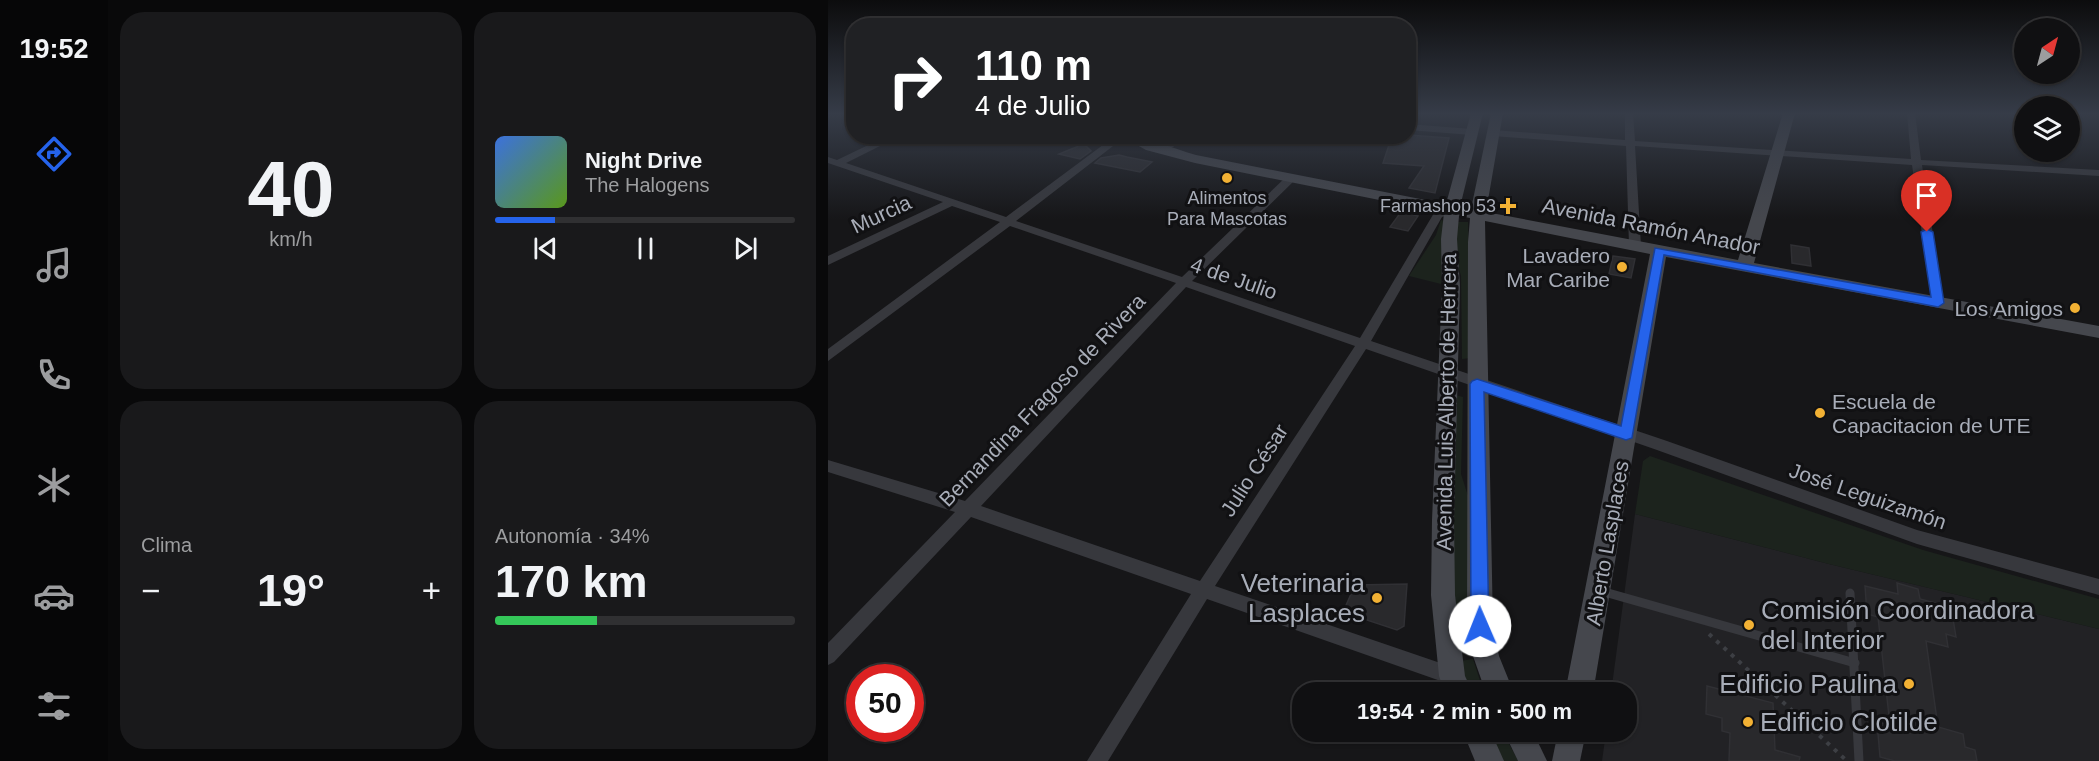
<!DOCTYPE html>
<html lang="es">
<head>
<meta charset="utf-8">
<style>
  body { margin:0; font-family:Helvetica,sans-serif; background:#19191b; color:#f1f3f6; height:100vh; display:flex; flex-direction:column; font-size:22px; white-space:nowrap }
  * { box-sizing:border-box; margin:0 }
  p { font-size:20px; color:#9c9d9f }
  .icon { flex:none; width:33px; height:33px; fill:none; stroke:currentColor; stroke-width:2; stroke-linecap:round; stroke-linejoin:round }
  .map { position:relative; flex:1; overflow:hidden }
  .panel { display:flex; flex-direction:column; gap:12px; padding:12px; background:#09090a; width:720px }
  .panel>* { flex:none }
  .guide { position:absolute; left:18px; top:18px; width:570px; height:126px; border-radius:24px; box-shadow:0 2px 4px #0004,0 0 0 2px #303032; background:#202124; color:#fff; overflow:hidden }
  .needle { width:39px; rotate:36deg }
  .buttons { position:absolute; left:1186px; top:18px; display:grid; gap:12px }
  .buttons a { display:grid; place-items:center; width:66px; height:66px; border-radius:50%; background:#101012; box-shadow:0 2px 4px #0004,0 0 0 2px #303032; font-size:30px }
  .speed { position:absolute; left:18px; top:664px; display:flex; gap:12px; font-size:30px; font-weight:700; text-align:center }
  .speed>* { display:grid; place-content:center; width:78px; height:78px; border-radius:50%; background:#101012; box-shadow:0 2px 4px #0004,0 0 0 2px #303032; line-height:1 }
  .speed .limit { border:9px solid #d22; background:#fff; color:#111 }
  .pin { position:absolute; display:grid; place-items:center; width:51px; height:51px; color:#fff; margin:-62px -26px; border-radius:50% 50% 50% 0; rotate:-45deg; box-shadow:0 0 6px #0007 }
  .pin .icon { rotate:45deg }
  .me { position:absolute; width:66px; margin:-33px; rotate:359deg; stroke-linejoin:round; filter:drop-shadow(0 0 4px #0008) }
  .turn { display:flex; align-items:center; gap:21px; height:126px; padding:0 30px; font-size:27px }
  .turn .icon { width:78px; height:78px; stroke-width:2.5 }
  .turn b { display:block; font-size:42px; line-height:51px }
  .big { font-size:45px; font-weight:700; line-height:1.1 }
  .panel .widget { flex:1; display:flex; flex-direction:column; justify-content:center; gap:9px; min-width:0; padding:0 21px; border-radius:24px; background:#19191b }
  .panel .dial { align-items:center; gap:0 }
  .dial b { font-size:78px; line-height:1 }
  .song { display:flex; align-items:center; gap:18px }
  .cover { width:72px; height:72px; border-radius:9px; background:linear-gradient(135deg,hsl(220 70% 55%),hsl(90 70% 35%)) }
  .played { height:6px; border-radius:3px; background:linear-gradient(90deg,#2563eb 20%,#303032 20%) }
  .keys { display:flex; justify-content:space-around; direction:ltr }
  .heat { display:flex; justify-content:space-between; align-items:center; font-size:33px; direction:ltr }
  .charge { height:9px; border-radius:4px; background:linear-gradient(90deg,#34c759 34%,#303032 0) }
  .panel .tiles { flex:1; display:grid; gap:12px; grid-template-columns:repeat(2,1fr) }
  .trip { position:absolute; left:464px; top:682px; width:345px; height:60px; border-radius:24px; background:#101012; box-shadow:0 2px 4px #0004,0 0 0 2px #303032; font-weight:700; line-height:60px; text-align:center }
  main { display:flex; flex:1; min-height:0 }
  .tabs { display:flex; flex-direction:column; width:108px; justify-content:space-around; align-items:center; background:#060607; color:#9c9d9f }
  .tabs .icon { width:42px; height:42px }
  .tabs .selected { color:#2563eb }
  .tabs b { font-size:27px; color:#f1f3f6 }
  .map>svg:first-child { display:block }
  .built { fill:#222225 }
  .green { fill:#1c231d }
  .building { fill:#29292c; stroke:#303034; stroke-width:1.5 }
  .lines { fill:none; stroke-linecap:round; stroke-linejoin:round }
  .path { stroke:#3d3f44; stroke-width:4; stroke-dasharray:4 6; stroke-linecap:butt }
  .lane { stroke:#37383d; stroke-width:9 }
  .street { fill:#37383d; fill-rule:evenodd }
  .secondary { fill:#45474d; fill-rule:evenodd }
  .route { fill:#2563eb; stroke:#184099; stroke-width:1.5 }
  .poi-dot { fill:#f2b134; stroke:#111113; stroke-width:2 }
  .labels { text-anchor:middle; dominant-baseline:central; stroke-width:6; stroke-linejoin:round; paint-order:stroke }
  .far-poi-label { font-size:18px; fill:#a8adb8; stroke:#111113 }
  .street-label { font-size:21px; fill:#a8adb8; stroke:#111113 }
  .poi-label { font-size:21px; fill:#a8adb8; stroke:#111113; text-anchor:end }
  .near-poi-label { font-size:26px; fill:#a8adb8; stroke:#111113; text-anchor:end }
</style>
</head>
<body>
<main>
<nav class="tabs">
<b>19:52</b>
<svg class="icon selected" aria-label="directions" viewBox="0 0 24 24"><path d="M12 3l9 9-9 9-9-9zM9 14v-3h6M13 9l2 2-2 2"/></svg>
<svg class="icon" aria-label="music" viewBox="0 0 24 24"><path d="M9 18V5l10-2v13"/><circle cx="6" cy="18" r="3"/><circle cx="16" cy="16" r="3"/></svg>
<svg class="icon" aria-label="phone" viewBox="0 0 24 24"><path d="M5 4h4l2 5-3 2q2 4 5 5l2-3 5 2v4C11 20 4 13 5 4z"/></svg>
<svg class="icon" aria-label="climate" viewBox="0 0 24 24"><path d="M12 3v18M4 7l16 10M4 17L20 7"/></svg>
<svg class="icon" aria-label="car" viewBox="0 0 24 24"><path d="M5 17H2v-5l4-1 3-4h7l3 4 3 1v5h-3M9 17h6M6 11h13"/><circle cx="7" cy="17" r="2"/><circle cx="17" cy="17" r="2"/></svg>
<svg class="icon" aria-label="filters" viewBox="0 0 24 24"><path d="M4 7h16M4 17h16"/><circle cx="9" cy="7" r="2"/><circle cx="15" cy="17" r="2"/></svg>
</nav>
<section class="panel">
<div class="tiles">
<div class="widget dial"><b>40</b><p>km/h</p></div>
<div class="widget">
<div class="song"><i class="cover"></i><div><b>Night Drive</b><p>The Halogens</p></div></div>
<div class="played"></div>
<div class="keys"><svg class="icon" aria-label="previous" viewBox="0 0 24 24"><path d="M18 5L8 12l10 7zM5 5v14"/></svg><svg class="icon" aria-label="pause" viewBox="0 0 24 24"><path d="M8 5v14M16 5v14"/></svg><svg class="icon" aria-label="next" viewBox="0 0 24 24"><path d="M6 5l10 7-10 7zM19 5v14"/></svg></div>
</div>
<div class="widget"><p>Clima</p>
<div class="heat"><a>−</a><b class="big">19°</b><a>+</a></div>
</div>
<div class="widget"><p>Autonomía · 34%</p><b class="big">170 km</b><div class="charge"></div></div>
</div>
</section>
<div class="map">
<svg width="1271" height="761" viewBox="0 0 1271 761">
  <rect width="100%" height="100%" fill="#161618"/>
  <polygon class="built" points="807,514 1001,564 1271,629 1271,761 774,761 778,732 798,732 798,693 783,693"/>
  <g class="green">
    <polygon points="613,220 616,221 613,284 581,276 608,235"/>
    <polygon points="626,222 640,222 643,358 634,359 633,276 628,259"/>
    <polygon points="627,395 635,397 633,474 641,499 642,636 627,636 624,601"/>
    <polygon points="822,456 1095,550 1271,599 1271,629 1001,564 807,514 815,461"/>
    <polygon points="645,659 656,693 642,693 632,661"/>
    <polygon points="660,732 675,732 690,761 675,761"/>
  </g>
  <g class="building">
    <polygon points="580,135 621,138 607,193 581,188 596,166 555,163 564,136"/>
    <polygon points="256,144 263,151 252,159 231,154"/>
    <polygon points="291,155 299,157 324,162 312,172 267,163 273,158"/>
    <polygon points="573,212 590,216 580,231 562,227"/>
    <polygon points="963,245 981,248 983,266 964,263"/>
    <polygon points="785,256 807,259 803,278 781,274"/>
    <polygon points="1069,583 1090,589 1092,599 1123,607 1128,637 1118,634 1120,647 1098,641 1110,727 1135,734 1137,747 1147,750 1149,761 1067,761 1052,757 1049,722 1062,725 1050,617 1039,614 1037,586 1070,594"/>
    <polygon points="579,584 576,626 569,630 515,612 527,585"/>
    <polygon points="879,686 945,703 947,750 972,757 971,761 901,761 902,733 894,731 894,718 878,714"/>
  </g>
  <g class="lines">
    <polyline class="path" points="881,634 1019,761"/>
    <g class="lane">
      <polyline points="773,591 1027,663"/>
      <polyline points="1022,593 1031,761"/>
    </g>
    <g class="street">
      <polygon points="797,113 805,113 807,141 1083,159 1079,113 1087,113 1093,160 1271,170 1271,176 1094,165 1116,303 1110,307 1104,303 1084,165 807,146 813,246 807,250 801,246 798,146 665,136 660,133 665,130 797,140"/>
      <polygon points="580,124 644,129 649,132 644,135 580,130"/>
      <path d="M59,136H72L18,163L178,217L287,136H298L188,221L354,277L459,176H467V180L364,281L532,338L606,213L624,207L628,208V212L614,217L543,341L839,441L1089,530L1271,579V595L1089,544L829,450L538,349L387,586L624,667L631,669L633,676L631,683L624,685L379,599L280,761H259L363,594L143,517L6,662L0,665V643L127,512L0,472V460L137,501L348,283L182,226L0,361V349L172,222L124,206L0,265V256L115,202L0,163V157L9,160ZM358,287L527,346L372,581L153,506Z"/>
      <polygon points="352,136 364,136 336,152 328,150"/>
    </g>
    <g class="secondary">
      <path d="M643,113H655L632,207L643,209L663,113H675L658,212L910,260L955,113H967L926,263L1271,326V338L838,257L765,693H737L822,254L657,221L665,626L671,656L686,693H658L645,656L639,626L640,242L642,218L631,216L629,239L632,286L626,520L627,595L637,676L645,693H617L611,676L603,595L604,520L614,286L613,239L616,213L367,163L318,150L293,136C318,136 343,148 368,155L618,204Z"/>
      <polygon points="635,732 663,732 676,761 647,761"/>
      <polygon points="676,732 705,732 719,761 690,761"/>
      <polygon points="730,732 758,732 752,761 724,761"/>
    </g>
  </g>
  <linearGradient id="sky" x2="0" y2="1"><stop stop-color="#0c0c0d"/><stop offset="0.52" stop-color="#363c48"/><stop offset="1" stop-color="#363c48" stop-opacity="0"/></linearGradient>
  <rect width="1271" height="219" fill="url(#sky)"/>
  <polygon class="route" points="1099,229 1105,232 1116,303 1110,307 836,255 804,438 798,440 656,392 661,626 658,632 652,634 645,632 643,626 642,384 644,381 649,379 793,426 827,248 1103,297 1093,232"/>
  <g class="poi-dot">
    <circle cx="399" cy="178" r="6"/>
    <path d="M677 197h6v6h6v6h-6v6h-6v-6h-6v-6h6z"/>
    <circle cx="794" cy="267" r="6"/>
    <circle cx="1247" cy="308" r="6"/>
    <circle cx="992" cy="413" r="6"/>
    <circle cx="549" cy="598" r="6"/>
    <circle cx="921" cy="625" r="6"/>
    <circle cx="1081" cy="684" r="6"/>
    <circle cx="920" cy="722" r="6"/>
  </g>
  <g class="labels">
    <g class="far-poi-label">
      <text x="399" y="198">Alimentos<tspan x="399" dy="21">Para Mascotas</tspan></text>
      <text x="668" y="206" text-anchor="end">Farmashop 53</text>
    </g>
    <g class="street-label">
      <text transform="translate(53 214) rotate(-25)">Murcia</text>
      <text transform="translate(823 226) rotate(11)">Avenida Ramón Anador</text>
      <text transform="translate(406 278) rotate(19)">4 de Julio</text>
      <text transform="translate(214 400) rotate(-46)">Bernandina Fragoso de Rivera</text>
      <text transform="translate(618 402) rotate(-89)">Avenida Luis Alberto de Herrera</text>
      <text transform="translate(426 470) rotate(-57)">Julio César</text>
      <text transform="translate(1040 496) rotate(19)">José Leguizamón</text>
      <text transform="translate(779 543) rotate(-80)">Alberto Lasplaces</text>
    </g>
    <g class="poi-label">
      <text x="782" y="255">Lavadero<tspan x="782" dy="24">Mar Caribe</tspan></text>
      <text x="1235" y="308">Los Amigos</text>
      <text x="1004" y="401" text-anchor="start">Escuela de<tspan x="1004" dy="24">Capacitacion de UTE</tspan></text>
    </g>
    <g class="near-poi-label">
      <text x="537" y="583">Veterinaria<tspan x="537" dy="30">Lasplaces</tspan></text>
      <text x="933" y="610" text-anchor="start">Comisión Coordinadora<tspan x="933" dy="30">del Interior</tspan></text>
      <text x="1069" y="684">Edificio Paulina</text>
      <text x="932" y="722" text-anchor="start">Edificio Clotilde</text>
    </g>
  </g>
</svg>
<div class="buttons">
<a><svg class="needle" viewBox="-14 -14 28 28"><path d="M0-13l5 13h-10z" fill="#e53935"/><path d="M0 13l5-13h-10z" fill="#9c9d9f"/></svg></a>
<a><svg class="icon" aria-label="layers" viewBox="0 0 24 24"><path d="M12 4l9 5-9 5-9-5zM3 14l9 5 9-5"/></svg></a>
</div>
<div class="speed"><div class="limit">50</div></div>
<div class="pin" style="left:1099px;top:232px;background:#d93025"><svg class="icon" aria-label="arrive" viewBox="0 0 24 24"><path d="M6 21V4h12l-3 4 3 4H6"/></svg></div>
<svg class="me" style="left:652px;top:626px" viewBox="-20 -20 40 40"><circle r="19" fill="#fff"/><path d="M0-13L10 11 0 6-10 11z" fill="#2563eb"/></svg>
<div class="trip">19:54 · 2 min · 500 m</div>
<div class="guide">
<div class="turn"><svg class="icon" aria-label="right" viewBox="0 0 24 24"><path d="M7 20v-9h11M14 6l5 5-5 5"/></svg><div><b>110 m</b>4 de Julio</div></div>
</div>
</div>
</main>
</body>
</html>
